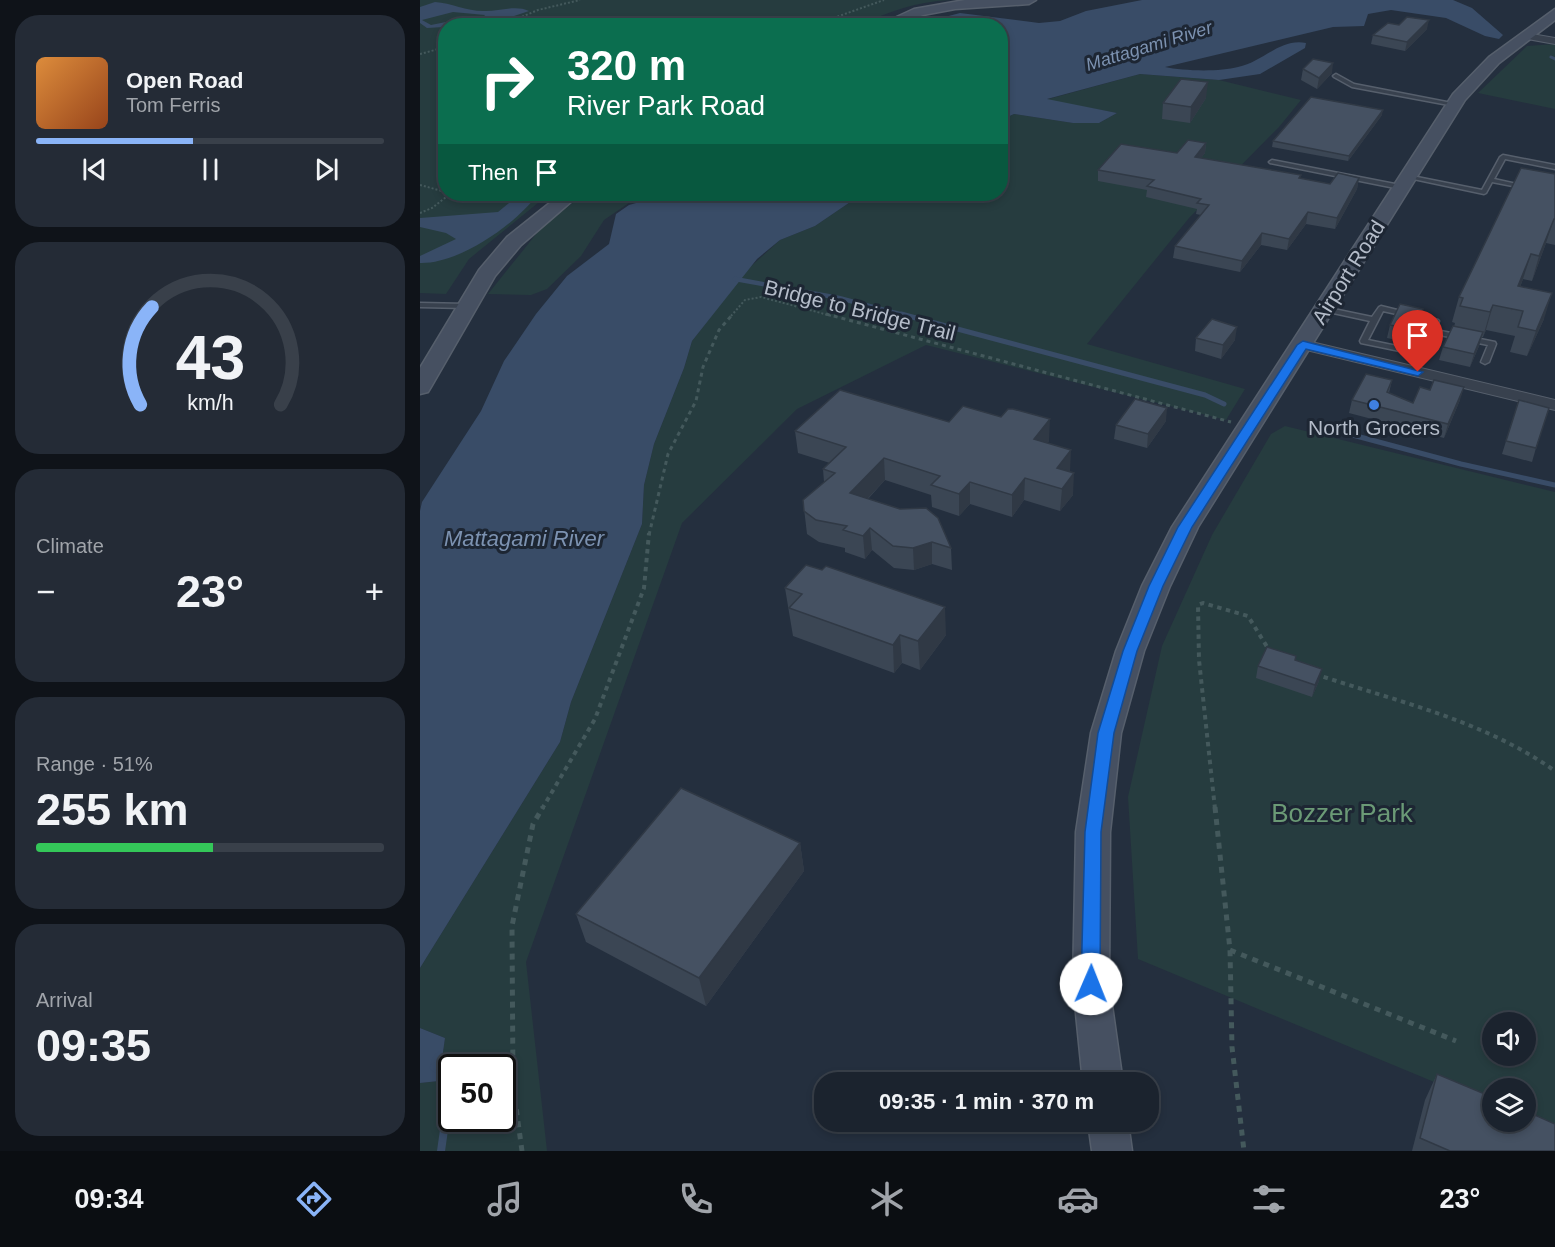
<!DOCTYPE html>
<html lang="en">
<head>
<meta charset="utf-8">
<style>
  body { margin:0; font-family:Helvetica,sans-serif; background:#242b36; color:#f1f3f6; height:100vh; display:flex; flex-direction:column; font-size:22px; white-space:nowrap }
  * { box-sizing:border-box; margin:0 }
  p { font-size:20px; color:#a0a4aa }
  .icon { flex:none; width:33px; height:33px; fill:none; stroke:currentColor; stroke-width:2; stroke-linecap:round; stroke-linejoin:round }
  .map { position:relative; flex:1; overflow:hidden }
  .sheet { display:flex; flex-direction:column; gap:15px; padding:15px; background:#0f1319; width:420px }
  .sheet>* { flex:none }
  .guide { position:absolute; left:18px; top:18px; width:570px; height:183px; border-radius:24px; box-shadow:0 3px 9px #0003,0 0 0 2px #39404a; background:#0b6e4f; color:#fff; overflow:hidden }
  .buttons { position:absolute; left:1062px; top:1012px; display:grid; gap:12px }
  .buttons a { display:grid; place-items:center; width:54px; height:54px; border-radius:50%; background:#1b232e; box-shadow:0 3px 9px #0003,0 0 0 2px #39404a; font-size:30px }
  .speed { position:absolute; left:18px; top:1054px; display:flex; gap:12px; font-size:30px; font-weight:700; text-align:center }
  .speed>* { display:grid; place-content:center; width:78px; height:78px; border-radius:50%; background:#1b232e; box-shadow:0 3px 9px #0003,0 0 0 2px #39404a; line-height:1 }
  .speed .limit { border:3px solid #111; border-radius:9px; background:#fff; color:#111 }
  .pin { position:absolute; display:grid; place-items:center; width:51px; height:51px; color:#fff; margin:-62px -26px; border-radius:50% 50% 50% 0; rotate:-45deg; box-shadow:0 0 6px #0007 }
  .pin .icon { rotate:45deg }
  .me { position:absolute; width:66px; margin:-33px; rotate:1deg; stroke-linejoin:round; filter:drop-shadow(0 0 4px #0008) }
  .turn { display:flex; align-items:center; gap:21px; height:126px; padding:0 30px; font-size:27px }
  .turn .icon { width:78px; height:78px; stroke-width:2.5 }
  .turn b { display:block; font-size:42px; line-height:51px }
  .then { display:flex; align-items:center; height:57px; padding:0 30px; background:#0003; gap:12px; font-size:22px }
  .big { font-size:45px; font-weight:700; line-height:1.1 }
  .sheet .tile { flex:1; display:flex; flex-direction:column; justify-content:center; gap:9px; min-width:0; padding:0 21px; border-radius:24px; background:#242b36 }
  .sheet .dial { align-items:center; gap:0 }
  .dial svg { height:156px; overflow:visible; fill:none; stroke:#39404a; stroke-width:7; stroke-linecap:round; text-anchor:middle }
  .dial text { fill:#f1f3f6; stroke:none }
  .song { display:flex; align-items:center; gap:18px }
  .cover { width:72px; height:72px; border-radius:9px; background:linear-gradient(135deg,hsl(30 70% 55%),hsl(20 70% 35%)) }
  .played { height:6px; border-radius:3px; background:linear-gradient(90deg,#8ab4f8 45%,#39404a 45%) }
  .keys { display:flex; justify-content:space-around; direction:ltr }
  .heat { display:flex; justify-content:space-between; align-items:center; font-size:33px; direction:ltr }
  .charge { height:9px; border-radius:4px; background:linear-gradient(90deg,#34c759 51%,#39404a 0) }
  .trip { position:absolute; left:394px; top:1072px; width:345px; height:60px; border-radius:24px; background:#1b232e; box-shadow:0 3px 9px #0003,0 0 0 2px #39404a; font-weight:700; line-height:60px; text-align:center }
  .dock { display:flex; height:96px; justify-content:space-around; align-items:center; background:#0b0e12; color:#a0a4aa }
  .dock .icon { width:42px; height:42px }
  .dock .selected { color:#8ab4f8 }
  .dock b { font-size:27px; color:#f1f3f6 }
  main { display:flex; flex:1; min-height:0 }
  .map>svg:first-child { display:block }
  .green { fill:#263c3f; fill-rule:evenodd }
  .water { fill:#394c67 }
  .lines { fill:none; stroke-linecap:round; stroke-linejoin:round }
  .stream-far3 { stroke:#394c67; stroke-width:3 }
  .stream-far2 { stroke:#394c67; stroke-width:4.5 }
  .stream-far1 { stroke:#394c67; stroke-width:5 }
  .stream { stroke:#394c67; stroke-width:8 }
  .lane-casing { stroke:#565f6c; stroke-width:3 }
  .street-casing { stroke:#565f6c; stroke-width:2 }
  .secondary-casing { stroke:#565f6c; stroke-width:3 }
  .path-far3 { stroke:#44595c; stroke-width:2; stroke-dasharray:2 2; stroke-linecap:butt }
  .path-far2 { stroke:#44595c; stroke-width:3; stroke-dasharray:4 4; stroke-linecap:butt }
  .path-far1 { stroke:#44595c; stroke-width:4; stroke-dasharray:4.5 4.5; stroke-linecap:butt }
  .path { stroke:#44595c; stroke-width:5; stroke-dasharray:6 6; stroke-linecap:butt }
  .lane { fill:#38414e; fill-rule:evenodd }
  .street { fill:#38414e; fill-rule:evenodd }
  .secondary { fill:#465061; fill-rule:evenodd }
  .wall { fill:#3b4654 }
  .shaded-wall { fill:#303945 }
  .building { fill:#455162; stroke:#303945; stroke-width:1.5 }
  .route { fill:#1a73e8; stroke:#114b97; stroke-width:1.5 }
  .shop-dot { fill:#3f7fe0; stroke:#1d2633; stroke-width:2 }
  .labels { text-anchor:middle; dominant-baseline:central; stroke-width:6; stroke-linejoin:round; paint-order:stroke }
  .far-water-label { font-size:18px; font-style:italic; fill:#7c92b1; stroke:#1d2633 }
  .street-label { font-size:21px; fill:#b4bcc9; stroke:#1d2633 }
  .poi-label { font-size:21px; fill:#b4bcc9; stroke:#1d2633 }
  .water-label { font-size:22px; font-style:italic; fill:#7c92b1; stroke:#1d2633 }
  .near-park-label { font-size:26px; fill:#6b9a76; stroke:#1d2633 }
</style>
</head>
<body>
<main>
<section class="sheet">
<div class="tile">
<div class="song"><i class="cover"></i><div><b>Open Road</b><p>Tom Ferris</p></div></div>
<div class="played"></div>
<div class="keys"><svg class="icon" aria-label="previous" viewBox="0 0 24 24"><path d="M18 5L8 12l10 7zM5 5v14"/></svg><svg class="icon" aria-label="pause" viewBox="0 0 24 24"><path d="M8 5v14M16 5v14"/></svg><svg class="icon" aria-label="next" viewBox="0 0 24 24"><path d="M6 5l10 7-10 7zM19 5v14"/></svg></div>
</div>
<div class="tile dial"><svg viewBox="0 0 100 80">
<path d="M14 69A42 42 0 1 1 86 69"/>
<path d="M14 69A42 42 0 0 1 20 19" stroke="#8ab4f8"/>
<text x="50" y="56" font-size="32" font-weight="700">43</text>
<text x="50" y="72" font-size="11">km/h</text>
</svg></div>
<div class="tile"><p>Climate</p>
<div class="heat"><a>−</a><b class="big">23°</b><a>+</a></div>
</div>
<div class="tile"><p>Range · 51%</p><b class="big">255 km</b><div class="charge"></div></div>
<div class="tile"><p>Arrival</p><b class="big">09:35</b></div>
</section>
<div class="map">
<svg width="1135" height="1151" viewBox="0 0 1135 1151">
  <rect width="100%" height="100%" fill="#242f3e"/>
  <g class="green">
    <path d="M0,0H530C496,2 470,11 440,25L26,26V194H129L49,259L26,294L0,293Z"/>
    <polygon points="1135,44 1135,109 1058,93 1107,46"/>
    <path d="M720,74L799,80L881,100L859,127L769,218L667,344L825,389L806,420L506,345L377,409L262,523L106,962L127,1151H0V1083L19,1081L25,1038L0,1028V968L140,742L151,702L222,524L224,485L234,444L264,368L272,341L326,271L360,240L395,226L442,194H580L581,120L594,114L653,123H679L697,113L625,100ZM32,1068H82V1119H32Z"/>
    <polygon points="164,194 222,194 184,220 161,256 127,289 111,295 68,294 121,228"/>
    <path d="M865,426L1135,492V1132L1106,1120V1089H1072V1106L718,959L708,797L742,646L792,535L851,434ZM1072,1023H1106V1056H1072Z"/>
  </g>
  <g class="water">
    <path d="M722,0H1033L1052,8L1083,35L1079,39L1065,36L1026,18L971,10L948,14L944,26L913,27L745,67C763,71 800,72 818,67C843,62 860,38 886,43L885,48L840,74L799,80L720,74L627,99L697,113L679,123H653L594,114L581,120L580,26L503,25L502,23L540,13L619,23L640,21L666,11Z"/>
    <path d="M15,2C32,3 48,12 66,11C80,11 96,5 109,11L82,20L73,17L61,20L65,15L33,12L2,20L11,25L26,22L57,25L7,28L0,23V7Z"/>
    <path d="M79,194H118C95,225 39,264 0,263V256L36,239L26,233L0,227V218L78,212L89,203Z"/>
    <polygon points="248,194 442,194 395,226 360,240 337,259 272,341 264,368 234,444 224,485 222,524 151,702 140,742 0,968 0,511 2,502 61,411 84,361 116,314 147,276 189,244 196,214 209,205"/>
    <polygon points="0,1028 25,1038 19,1081 0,1083"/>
  </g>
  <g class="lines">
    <polyline class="stream-far3" points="1131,57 1135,59"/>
    <polyline class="stream-far2" points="315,279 419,298 487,316"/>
    <g class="stream-far1">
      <polyline points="481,314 785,395 804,404"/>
      <polyline points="899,426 1041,464 1135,485"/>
    </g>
    <g class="stream">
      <polyline points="14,1067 32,1078"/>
      <polyline points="21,1151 24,1130 32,1116"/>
    </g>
    <defs>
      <g id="lane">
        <polygon points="916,74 934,84 1037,104 1034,106 932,87 914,77 913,76"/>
        <polygon points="1083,155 1135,165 1135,169 1085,159 1074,179 1106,186 1103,188 1072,182 1066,193 1064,194 984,177 987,175 1062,190 1080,157"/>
        <polygon points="852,160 980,185 983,187 980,189 850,163 849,162"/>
        <polygon points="0,303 46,304 49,306 46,308 0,307"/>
        <path d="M961,306L1018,320L1019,321L1016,330L1075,342L1076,344L1069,362L1065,364L1061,362L1068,345L1015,334L1008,354L1004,356L941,343L940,341L950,321L904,311L901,309L904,307L952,317L959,307ZM963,311L1012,322L1001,351L948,340Z"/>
      </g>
      <g id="street">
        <polygon points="1106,33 1135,38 1135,44 1102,38 1102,34"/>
        <polygon points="883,340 1135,400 1135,410 878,348 875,345"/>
      </g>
      <g id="secondary">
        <polygon points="545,0 616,0 609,4 535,9 503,15 476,26 457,26 494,9"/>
        <polygon points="1135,9 1135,20 1079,63 1045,100 778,527 750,586 724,651 701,733 690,832 689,984 703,1083 663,1083 653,984 656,832 671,733 696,651 722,586 752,527 1033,94 1069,57"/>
        <polygon points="141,194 160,194 101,245 75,276 11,387 8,392 0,394 0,368 59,270 87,237"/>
        <polygon points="668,1122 708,1122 712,1151 672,1151"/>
      </g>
    </defs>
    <use href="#lane" class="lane-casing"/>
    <use href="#street" class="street-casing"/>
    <use href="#secondary" class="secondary-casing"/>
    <g class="path-far3">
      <polyline points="80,26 118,10 160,0"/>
      <polyline points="391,26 464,0"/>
      <polyline points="0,54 26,47"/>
      <polyline points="0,185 26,192"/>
      <polyline points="0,213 12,208 30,194"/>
      <polyline points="311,316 325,300 341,297 412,316"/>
    </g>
    <g class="path-far2">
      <polyline points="406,314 811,422"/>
      <polyline points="229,535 248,454 276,401 283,367 299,330 313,314"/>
    </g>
    <g class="path-far1">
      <path d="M895,674C978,702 1063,720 1135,771"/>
      <polyline points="122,809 175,719 224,588 229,533"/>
      <polyline points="795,809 779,660 778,605 783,603 828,616 849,650"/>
    </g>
    <g class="path">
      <polyline points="795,807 810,950 812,1047 824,1151"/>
      <polyline points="810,950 1036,1041"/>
      <polyline points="102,1151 93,1085 92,926 113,824 123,807"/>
    </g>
    <use href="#lane" class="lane"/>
    <use href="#street" class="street"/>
    <use href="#secondary" class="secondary"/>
  </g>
  <g class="wall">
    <polygon points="1007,29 985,51 951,44 953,35"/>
    <polygon points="883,69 912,73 897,89 881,80"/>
    <polygon points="786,98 770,123 742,119 743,103"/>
    <polygon points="962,115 928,161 852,147 853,141"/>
    <polygon points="786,143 785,153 781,158 880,178 910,184 939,178 937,189 915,229 886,224 867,250 841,245 820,272 753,258 755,246 781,215 776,214 777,209 726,197 727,190 678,181 678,170 757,153"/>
    <polygon points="1135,174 1135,245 1126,243 1112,281 1103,279 1100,287 1124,319 1107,356 1090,352 1095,336 1066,330 1063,337 1062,337 1059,346 1050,367 1019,360 1023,347 1034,327 1035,323 1032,322 1039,297"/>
    <polygon points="1003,309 1000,322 991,343 967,338 970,325"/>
    <polygon points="776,338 815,340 801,359 775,351"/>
    <polygon points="972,380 969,393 993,403 1040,400 1024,438 929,413 932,400"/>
    <polygon points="1099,400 1116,448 1112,462 1082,454"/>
    <polygon points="746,421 727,448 694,439 696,425"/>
    <polygon points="375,431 629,441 627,443 650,472 653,495 640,511 604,500 592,517 550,504 539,516 512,507 511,495 465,480 448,499 531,548 532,570 512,564 494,570 474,568 452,550 445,559 425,552 425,548 399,542 387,534 383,500 404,482 403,469 410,463 378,453"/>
    <polygon points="365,588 526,635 500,670 482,663 474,673 373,636"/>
    <polygon points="876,656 876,660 899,681 892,697 836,678 838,666"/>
    <polygon points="380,843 384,871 286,1006 166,942 156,914"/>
    <polygon points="1017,1074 1135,1151 992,1151 1005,1100"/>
  </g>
  <g class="shaded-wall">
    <polygon points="1009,20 1007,29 985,51 987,42"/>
    <polygon points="913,63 912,73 897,89 899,78"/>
    <polygon points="788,82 786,98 770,123 771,107"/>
    <polygon points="963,110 962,115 928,161 929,156"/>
    <polygon points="786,143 785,153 774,167 775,157"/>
    <polygon points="939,178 937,189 915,229 917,218"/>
    <polygon points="888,212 886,224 867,250 869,239"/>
    <polygon points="1134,219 1126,243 1112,281 1119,256"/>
    <polygon points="842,233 841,245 820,272 822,261"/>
    <polygon points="1111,254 1103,279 1091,311 1098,286"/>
    <polygon points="1132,293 1124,319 1107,356 1116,331"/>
    <polygon points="1073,305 1066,330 1063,337 1070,312"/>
    <polygon points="1003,309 1000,322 991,343 994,330"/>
    <polygon points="817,327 815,340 801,359 803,345"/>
    <polygon points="1063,332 1059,346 1050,367 1054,354"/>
    <polygon points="1044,387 1040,400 1024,438 1028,424"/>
    <polygon points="747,408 746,421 727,448 728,434"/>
    <polygon points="630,419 629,441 614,461 614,439"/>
    <polygon points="651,450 650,472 637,468"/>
    <polygon points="464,458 465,480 432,515 430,493"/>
    <polygon points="654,473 653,495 640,511 642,489"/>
    <polygon points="605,478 604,500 592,517 592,495"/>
    <polygon points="550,482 550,504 539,516 539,494"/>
    <polygon points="450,528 452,550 445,559 443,536"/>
    <polygon points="512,542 512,564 494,570 493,548"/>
    <polygon points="525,607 526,635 500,670 498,641"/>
    <polygon points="480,635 482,663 474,673 473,645"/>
    <polygon points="902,669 899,681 892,697 895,685"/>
    <polygon points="380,843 384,871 286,1006 279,978"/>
  </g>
  <g class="building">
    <polygon points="987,17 1009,20 987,42 953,35 968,23 979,25"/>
    <polygon points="893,59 913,63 899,78 883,69"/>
    <polygon points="761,79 788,82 771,107 743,103"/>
    <polygon points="891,97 963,110 929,156 853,141"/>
    <polygon points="768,140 786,143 775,157 881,175 879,178 910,184 918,173 939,178 917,218 888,212 869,239 842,233 822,261 755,246 789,205 777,203 781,199 727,186 734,180 678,170 701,144 757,153"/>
    <polygon points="1101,168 1135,174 1135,219 1134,219 1119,256 1111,254 1098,286 1132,293 1116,331 1098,327 1103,311 1073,305 1070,312 1040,306 1043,298 1039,297"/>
    <polygon points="980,304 1003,309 994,330 970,325"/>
    <polygon points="792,319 817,327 803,345 776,338"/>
    <polygon points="1033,326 1063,332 1054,354 1023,347"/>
    <polygon points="946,374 972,380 967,392 993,403 1000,387 1010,390 1014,380 1044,387 1028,424 932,400"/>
    <polygon points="420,390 529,422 543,406 581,417 588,409 593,409 630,419 614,439 651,450 637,468 654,473 642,489 605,478 592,495 550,482 539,494 511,485 520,476 464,458 430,493 480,509 506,508 518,518 531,548 512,542 493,548 473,546 450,528 443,536 423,530 427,526 396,520 384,511 383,500 415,473 403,469 426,447 375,431"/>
    <polygon points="715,399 747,408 728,434 696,425"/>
    <polygon points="1099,400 1129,408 1116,448 1086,441"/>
    <polygon points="386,565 402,570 406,566 525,607 498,641 480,635 473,645 369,608 382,594 365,588"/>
    <polygon points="847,647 876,656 875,660 902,669 895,685 838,666"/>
    <polygon points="261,788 380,843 279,978 156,914"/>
    <polygon points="1017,1074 1072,1097 1072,1122 1106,1122 1106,1111 1135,1124 1135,1151 1030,1151 1000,1138"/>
  </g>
  <polygon class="route" points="883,341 1003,372 998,376 886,349 772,527 743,586 717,651 694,733 681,832 680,984 677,990 671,993 664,990 661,984 665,832 678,733 703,651 729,586 758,527 877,345"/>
  <circle class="shop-dot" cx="954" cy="405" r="6"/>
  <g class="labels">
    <g class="far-water-label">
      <text transform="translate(729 46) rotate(-17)">Mattagami River</text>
    </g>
    <g class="street-label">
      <text transform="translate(928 272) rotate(-58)">Airport Road</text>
      <text transform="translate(440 310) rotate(14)">Bridge to Bridge Trail</text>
    </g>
    <g class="poi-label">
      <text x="954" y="427">North Grocers</text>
    </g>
    <g class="water-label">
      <text x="104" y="538">Mattagami River</text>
    </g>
    <g class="near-park-label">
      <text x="922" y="813">Bozzer Park</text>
    </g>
  </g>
</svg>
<div class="buttons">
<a><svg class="icon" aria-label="sound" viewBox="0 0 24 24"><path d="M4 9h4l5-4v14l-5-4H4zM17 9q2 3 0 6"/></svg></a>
<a><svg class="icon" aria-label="layers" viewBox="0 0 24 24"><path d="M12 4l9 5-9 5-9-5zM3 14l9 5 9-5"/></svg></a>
</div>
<div class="speed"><div class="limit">50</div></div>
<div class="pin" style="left:998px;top:372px;background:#d93025"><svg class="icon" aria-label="arrive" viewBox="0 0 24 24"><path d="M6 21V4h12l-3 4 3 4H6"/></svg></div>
<svg class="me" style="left:671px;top:984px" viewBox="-20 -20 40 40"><circle r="19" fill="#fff"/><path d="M0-13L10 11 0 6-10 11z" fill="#1a73e8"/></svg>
<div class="trip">09:35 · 1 min · 370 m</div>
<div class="guide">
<div class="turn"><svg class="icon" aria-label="right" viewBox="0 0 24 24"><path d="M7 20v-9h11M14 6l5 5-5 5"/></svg><div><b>320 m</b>River Park Road</div></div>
<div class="then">Then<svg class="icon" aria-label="arrive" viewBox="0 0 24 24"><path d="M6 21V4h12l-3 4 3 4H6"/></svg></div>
</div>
</div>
</main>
<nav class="dock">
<b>09:34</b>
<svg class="icon selected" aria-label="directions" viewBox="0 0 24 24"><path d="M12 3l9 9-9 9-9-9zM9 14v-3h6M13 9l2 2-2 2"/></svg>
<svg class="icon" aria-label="music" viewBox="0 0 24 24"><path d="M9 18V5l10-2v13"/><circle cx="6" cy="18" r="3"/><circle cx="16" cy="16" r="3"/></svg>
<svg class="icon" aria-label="phone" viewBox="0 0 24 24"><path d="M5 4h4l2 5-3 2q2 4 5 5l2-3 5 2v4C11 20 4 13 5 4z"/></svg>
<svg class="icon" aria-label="climate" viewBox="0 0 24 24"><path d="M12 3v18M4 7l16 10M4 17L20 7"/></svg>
<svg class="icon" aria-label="car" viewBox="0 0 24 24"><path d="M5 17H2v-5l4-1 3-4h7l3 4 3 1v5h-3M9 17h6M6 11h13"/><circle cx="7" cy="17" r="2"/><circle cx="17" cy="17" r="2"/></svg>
<svg class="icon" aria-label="filters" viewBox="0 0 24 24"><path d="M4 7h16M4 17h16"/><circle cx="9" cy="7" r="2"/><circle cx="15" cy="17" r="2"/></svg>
<b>23°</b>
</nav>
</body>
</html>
